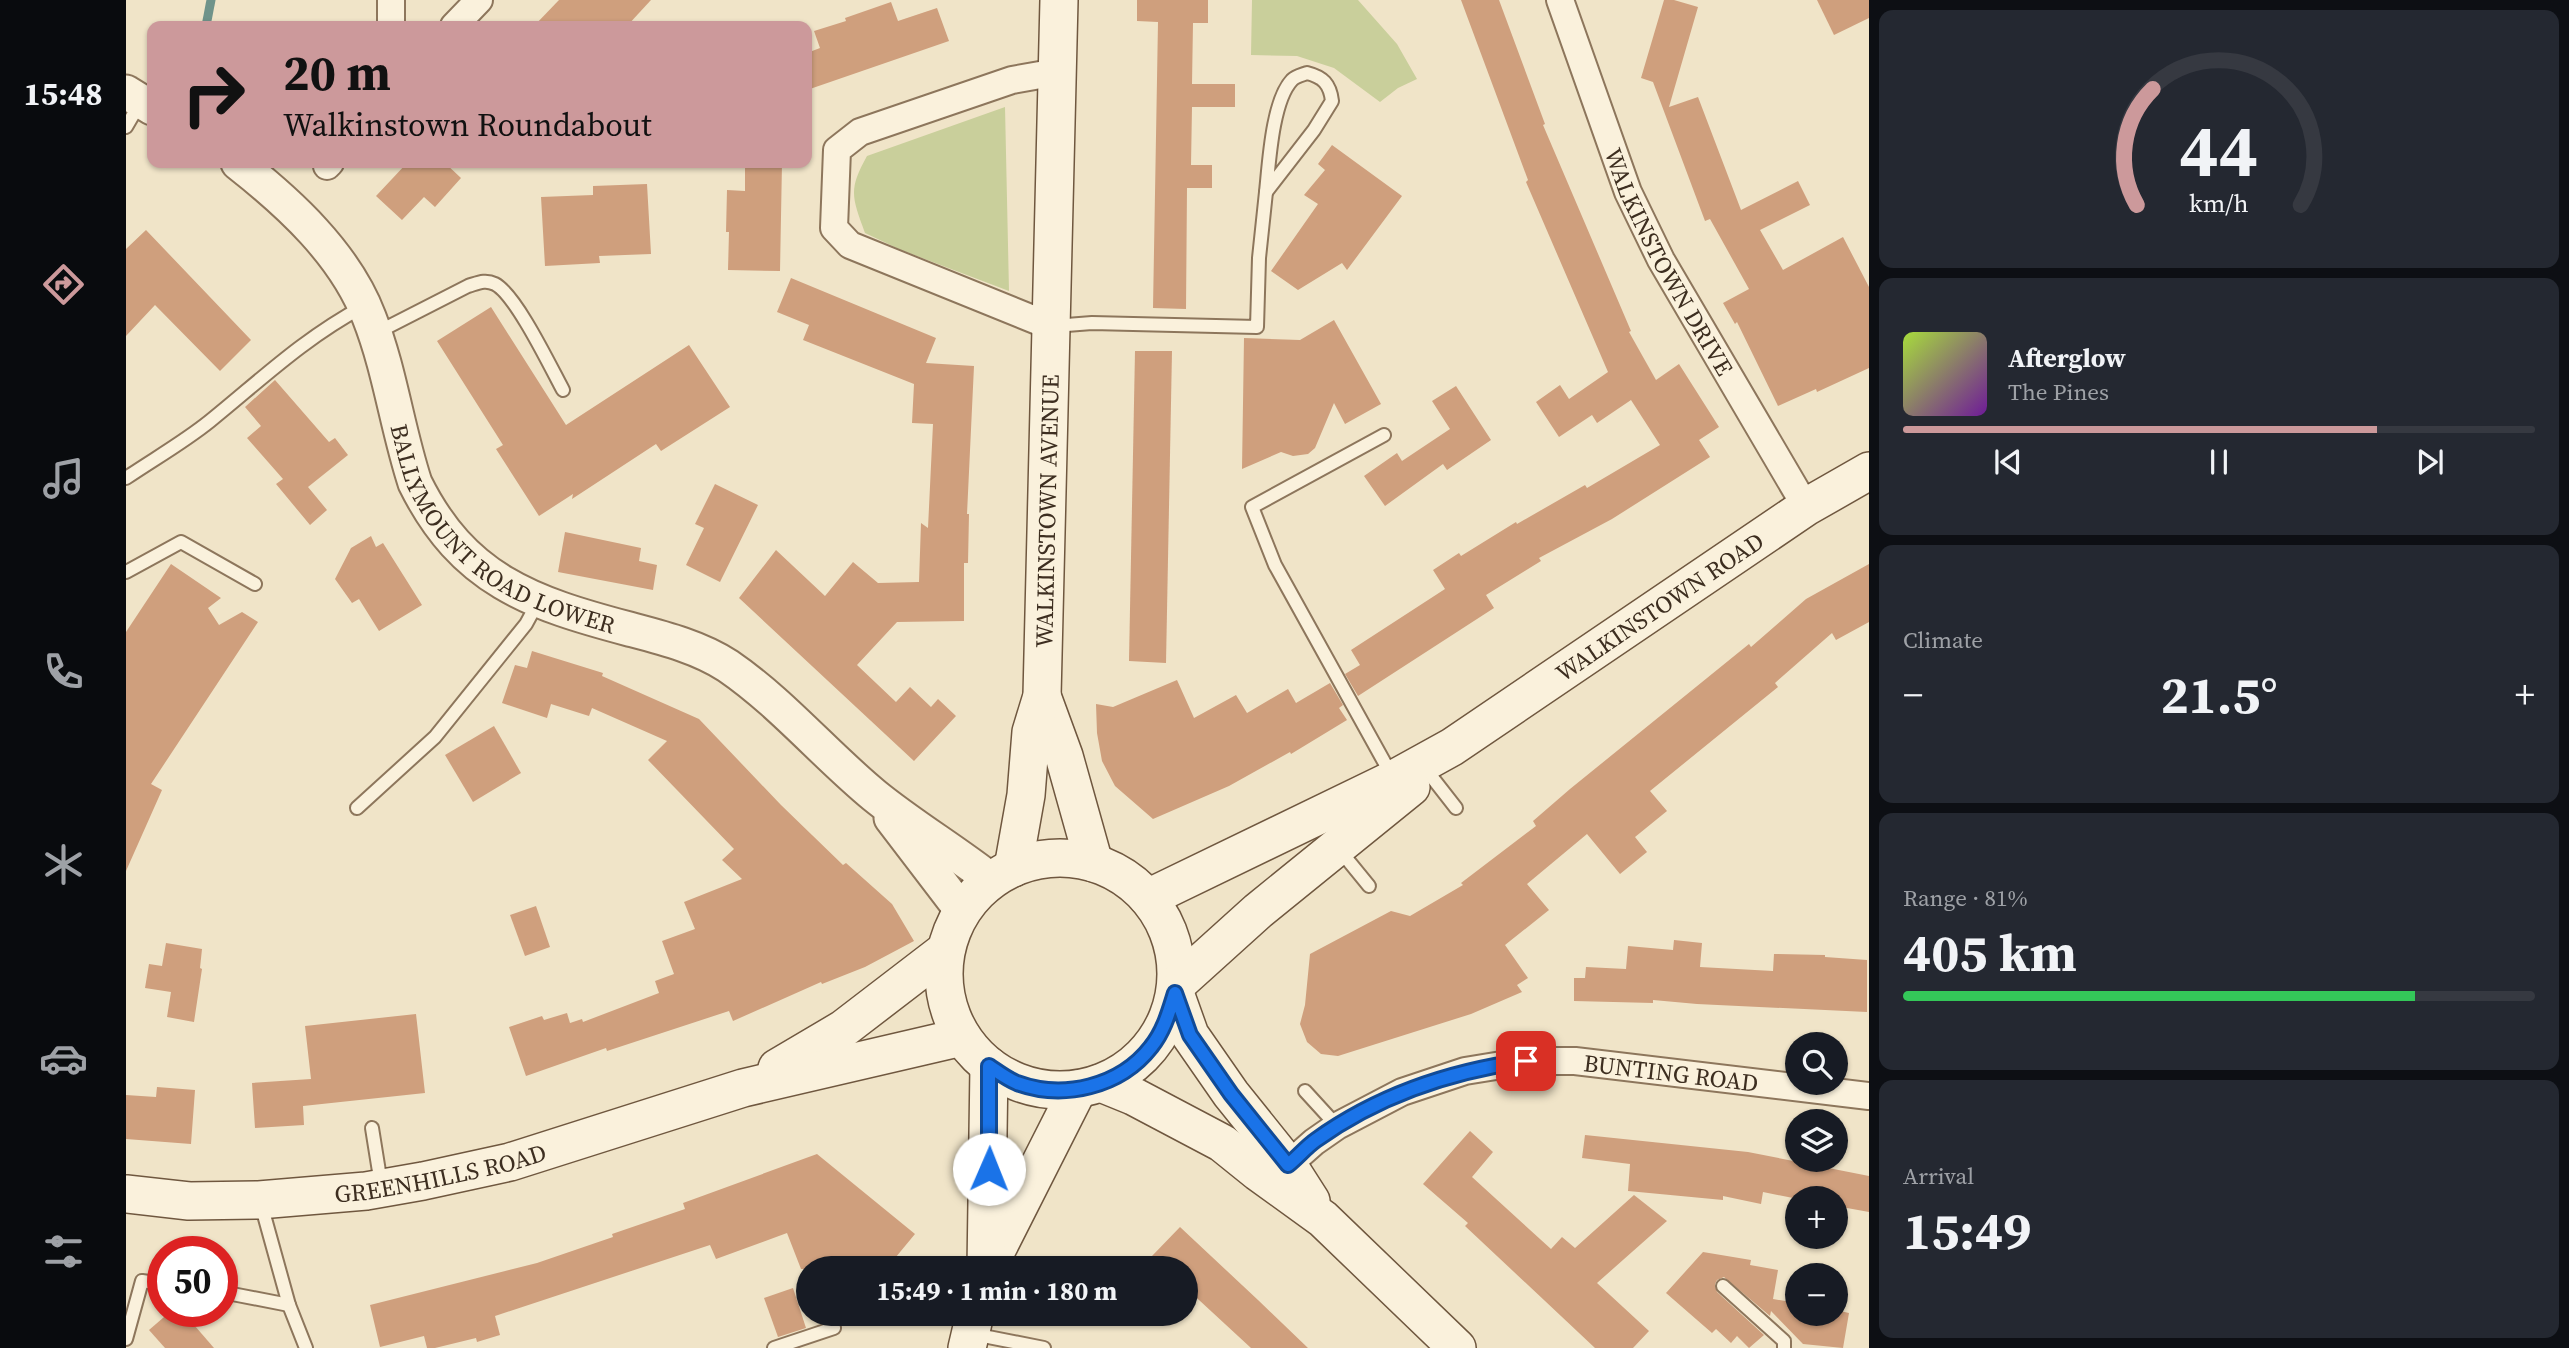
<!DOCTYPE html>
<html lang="en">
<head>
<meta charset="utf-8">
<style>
  body { margin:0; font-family:"Source Serif 4",serif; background:#242831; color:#f1f3f6; height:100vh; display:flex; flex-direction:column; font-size:26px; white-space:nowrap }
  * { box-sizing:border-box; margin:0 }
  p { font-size:23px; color:#9ea1a6 }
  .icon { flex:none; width:38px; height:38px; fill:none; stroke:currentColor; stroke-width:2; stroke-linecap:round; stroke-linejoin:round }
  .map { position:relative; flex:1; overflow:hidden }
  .panel { display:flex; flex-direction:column; gap:10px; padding:10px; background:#0d0f14; width:700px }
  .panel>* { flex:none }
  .hud { position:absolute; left:21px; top:21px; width:665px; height:147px; border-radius:14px; box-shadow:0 2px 5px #0004; background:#cc999b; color:#111; overflow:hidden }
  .buttons { position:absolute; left:1659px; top:1032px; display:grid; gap:14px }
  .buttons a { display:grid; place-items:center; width:63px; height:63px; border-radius:50%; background:#171b24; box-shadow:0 2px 5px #0004; font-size:35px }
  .speed { position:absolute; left:21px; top:1236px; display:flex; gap:14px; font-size:35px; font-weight:700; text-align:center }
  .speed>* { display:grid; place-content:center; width:91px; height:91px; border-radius:50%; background:#171b24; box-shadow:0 2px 5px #0004; line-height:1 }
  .speed .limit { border:10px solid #d22; background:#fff; color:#111 }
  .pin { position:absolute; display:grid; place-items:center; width:60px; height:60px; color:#fff; margin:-30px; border-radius:14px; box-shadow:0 4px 10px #0006 }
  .me { position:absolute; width:77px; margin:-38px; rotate:1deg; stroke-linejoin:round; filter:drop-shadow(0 0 5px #0008) }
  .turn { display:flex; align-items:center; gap:24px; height:147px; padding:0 21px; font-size:32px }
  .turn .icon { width:91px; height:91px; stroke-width:2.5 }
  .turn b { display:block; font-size:49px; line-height:60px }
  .big { font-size:52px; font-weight:700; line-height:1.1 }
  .panel .card { flex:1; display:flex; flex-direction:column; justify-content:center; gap:10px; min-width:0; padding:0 24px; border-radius:14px; background:#242831 }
  .panel .dial { align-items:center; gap:0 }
  .dial svg { height:182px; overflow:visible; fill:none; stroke:#363941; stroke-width:7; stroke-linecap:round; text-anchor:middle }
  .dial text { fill:#f1f3f6; stroke:none }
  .song { display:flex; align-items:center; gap:21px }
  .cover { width:84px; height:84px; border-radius:10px; background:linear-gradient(135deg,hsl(80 70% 55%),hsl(280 70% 35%)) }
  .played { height:7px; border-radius:4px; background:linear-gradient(90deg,#cc999b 75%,#363941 75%) }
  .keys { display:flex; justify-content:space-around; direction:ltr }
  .heat { display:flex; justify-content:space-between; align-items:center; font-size:38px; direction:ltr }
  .charge { height:10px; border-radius:5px; background:linear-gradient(90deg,#34c759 81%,#363941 0) }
  .trip { position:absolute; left:670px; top:1256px; width:402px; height:70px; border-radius:35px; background:#171b24; box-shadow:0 2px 5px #0004; font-weight:700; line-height:70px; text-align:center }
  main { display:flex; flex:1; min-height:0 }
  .menu { display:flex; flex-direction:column; width:126px; justify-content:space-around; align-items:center; background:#090b0e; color:#9ea1a6 }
  .menu .icon { width:49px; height:49px }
  .menu .on { color:#cc999b }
  .menu b { font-size:32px; color:#f1f3f6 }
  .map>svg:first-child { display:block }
  .green { fill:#c9cf9b }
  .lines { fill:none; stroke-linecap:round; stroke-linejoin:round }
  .stream { stroke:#6f938a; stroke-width:9 }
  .building { fill:#cf9f7d }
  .service-casing { stroke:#8d765c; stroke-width:16 }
  .minor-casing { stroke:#8d765c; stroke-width:30 }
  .tertiary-casing { stroke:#8d765c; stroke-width:37 }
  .secondary-casing { stroke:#6f573f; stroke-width:40 }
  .service { stroke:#faf1dc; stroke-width:12 }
  .minor { stroke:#faf1dc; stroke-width:26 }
  .tertiary { stroke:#faf1dc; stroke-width:33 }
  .secondary { stroke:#faf1dc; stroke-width:37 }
  .route-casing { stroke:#114b97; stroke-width:18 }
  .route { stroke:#1a73e8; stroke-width:12 }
  .labels { text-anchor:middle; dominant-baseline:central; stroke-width:7; stroke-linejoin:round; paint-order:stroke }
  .street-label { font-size:24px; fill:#3d2e20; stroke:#f7eed8 }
</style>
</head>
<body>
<main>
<nav class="menu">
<b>15:48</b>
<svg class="icon on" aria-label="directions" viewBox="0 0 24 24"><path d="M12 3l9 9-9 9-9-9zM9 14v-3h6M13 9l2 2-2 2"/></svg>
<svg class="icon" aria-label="music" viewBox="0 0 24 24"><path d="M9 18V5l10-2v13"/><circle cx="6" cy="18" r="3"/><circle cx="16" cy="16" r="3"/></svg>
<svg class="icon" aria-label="phone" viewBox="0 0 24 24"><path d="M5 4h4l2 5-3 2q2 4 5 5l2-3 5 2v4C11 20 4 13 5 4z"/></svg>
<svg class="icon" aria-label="climate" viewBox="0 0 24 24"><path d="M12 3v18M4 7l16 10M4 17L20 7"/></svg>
<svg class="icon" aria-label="car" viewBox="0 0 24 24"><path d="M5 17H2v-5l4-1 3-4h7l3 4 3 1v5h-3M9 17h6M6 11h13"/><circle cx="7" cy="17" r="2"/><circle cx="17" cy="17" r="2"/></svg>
<svg class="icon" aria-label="filters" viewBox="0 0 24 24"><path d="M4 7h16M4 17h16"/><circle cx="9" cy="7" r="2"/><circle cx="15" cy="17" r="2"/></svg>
</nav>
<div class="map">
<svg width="1743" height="1348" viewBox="0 0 1743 1348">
  <rect width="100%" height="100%" fill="#f0e4c8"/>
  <g class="green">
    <polygon points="1126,0 1232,0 1271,44 1291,79 1272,88 1254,102 1208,68 1171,56 1125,55"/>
    <path d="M879,107L883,291L775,250L739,233C726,197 722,190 741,156Z"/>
  </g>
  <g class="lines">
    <polyline class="stream" points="80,26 85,0"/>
  </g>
  <g class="building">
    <polygon points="433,0 525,0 501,26 408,26"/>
    <polygon points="1011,0 1082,0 1082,23 1067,23 1066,84 1109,84 1109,107 1066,107 1065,165 1086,165 1086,188 1061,188 1060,309 1027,308 1032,22 1011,21"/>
    <polygon points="1335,0 1373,0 1419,124 1417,125 1505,331 1503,332 1530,380 1553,364 1593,427 1573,440 1584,457 1486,519 1413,558 1415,561 1360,595 1368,608 1232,696 1219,674 1234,665 1225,650 1319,589 1307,570 1333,553 1335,556 1390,522 1391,524 1459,485 1461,488 1534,445 1505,400 1471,423 1466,415 1433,437 1410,402 1434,385 1443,399 1482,372 1400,182 1402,180"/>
    <polygon points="1538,0 1548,0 1572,7 1543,107 1572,97 1615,210 1672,181 1684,205 1634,230 1657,270 1717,237 1743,287 1743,368 1691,392 1690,389 1652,406 1611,322 1609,324 1597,303 1623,289 1584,219 1579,221 1527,82 1515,78"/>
    <polygon points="1691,0 1743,0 1743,18 1708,35"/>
    <polygon points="765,2 772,21 811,8 823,41 681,90 681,53 694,48 688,31 720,21 719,18"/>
    <polygon points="1206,145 1276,196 1221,270 1216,263 1172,290 1145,271 1192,204 1178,195 1199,170 1192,164"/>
    <polygon points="281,163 319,163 335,178 309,207 298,197 276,220 250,196"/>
    <polygon points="619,163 656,163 654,271 602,270 603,232 600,232 601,190 619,191"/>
    <polygon points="521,184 525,254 473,256 474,263 419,266 415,197 467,195 467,186"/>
    <polygon points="20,230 125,340 94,371 29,305 0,336 0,249"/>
    <polygon points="665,278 810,338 800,363 848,366 841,514 843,514 842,563 838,563 838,621 771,622 731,665 770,702 784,687 805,707 812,699 830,716 788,761 613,598 650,550 699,596 727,562 752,583 793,582 795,523 802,528 807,424 786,423 788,384 677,340 683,325 651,312"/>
    <polygon points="365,307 440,425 563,345 604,407 535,451 530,444 446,499 447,494 413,516 370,449 377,445 311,341"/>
    <polygon points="1208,320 1255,404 1219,424 1208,403 1189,448 1182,454 1167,456 1155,452 1116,469 1118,338 1174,340"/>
    <polygon points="1009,351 1046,351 1040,663 1003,661"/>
    <polygon points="149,380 203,442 209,438 222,455 182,487 201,510 184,525 150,484 157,479 121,438 135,426 119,407"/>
    <polygon points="1330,386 1365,440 1321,470 1317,464 1259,506 1238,476 1271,453 1276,461 1324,429 1306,401"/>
    <polygon points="589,484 632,505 594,582 560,565 578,528 569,524"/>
    <polygon points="439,532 515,548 513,561 531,565 527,590 432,572"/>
    <polygon points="245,536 250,547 257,543 296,605 253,631 233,599 226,603 209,579 225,548"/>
    <polygon points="45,564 95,598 82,608 93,625 116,612 132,622 25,784 36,790 0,871 0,632"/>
    <polygon points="1743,564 1743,622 1710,640 1706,633 1649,683 1652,687 1524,791 1541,811 1509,837 1521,852 1494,874 1461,834 1401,884 1423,910 1379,945 1402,978 1391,985 1396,992 1345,1014 1212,1056 1195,1054 1181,1042 1174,1024 1179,1005 1184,954 1265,911 1284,916 1337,885 1335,883 1410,826 1407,821 1444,789 1623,644 1625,647 1680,599"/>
    <polygon points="406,651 477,673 476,676 573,719 655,805 717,865 720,863 766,904 788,941 739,967 696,984 695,982 607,1021 603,1011 481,1051 480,1048 400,1076 383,1027 416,1016 418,1020 441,1013 444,1023 456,1019 457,1022 533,993 529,981 548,974 536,941 569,929 558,902 616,879 596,860 608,849 522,760 541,741 466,708 463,716 425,704 421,718 376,703 389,665 401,668"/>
    <polygon points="1051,680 1068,718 1110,695 1121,713 1162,689 1170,703 1204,683 1217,705 1213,708 1221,720 1165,754 1164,752 1103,786 1027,819 989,786 976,761 971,733 970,704 987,707"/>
    <polygon points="368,726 395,773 347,802 319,755"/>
    <polygon points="410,906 424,947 399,956 384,915"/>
    <polygon points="1548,940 1576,943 1574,967 1647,971 1648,954 1699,955 1699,957 1741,960 1741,1012 1571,1004 1527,1000 1527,1003 1448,1001 1448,978 1459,978 1460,967 1500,969 1502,946 1547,950"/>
    <polygon points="40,943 76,949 74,968 76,969 68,1022 41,1017 45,992 19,988 23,964 36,966"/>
    <polygon points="290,1014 299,1093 177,1106 178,1125 129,1128 126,1083 185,1079 179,1026"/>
    <polygon points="31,1087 69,1090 65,1144 0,1139 0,1095 30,1097"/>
    <polygon points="1344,1131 1367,1152 1346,1177 1425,1249 1436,1237 1449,1248 1508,1195 1541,1221 1471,1283 1523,1331 1507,1348 1469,1348 1339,1226 1342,1223 1297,1184"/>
    <polygon points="1459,1135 1622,1152 1743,1176 1743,1212 1710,1206 1710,1199 1672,1199 1637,1192 1635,1204 1597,1196 1597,1200 1502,1191 1504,1164 1456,1158"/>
    <polygon points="691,1154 789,1234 760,1269 675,1269 661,1233 590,1259 584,1245 369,1316 374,1335 351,1342 350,1338 309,1348 301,1348 298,1336 254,1347 244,1305 411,1263 487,1237 486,1234 559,1209 557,1203"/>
    <polygon points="1054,1227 1132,1300 1182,1348 1125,1348 1060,1288 1060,1269 1040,1269 1026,1256"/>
    <polygon points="1577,1252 1625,1260 1624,1265 1652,1270 1647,1299 1671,1303 1671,1314 1710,1314 1710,1310 1723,1313 1717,1348 1677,1344 1645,1311 1644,1316 1598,1277 1591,1280 1589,1284 1591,1292 1638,1335 1623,1348 1611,1336 1605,1343 1590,1329 1586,1333 1540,1293"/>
    <polygon points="667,1288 680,1328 652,1337 638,1298"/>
    <polygon points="45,1311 56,1311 88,1348 39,1348 23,1330"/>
  </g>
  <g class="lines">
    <defs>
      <g id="service">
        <path d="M1181,73C1197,77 1204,84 1206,101L1188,130L1140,192C1143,164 1146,101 1166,80C1170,76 1176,75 1181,73Z"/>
        <polyline points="0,127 14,103"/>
        <polyline points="928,326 966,323 1131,327 1133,258 1140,192"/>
        <path d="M250,333L342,286C352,283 359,279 369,284C390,295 424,366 437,390"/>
        <polyline points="1258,435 1126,507 1149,565 1266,776"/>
        <path d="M0,478C28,459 58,442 84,421C137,378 177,339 238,306"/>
        <polyline points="0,572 55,542 129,584"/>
        <polyline points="1298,767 1330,808"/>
        <polyline points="231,808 309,737 400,624 412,602"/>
        <polyline points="1212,848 1243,886"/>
        <polyline points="1179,1091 1211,1126"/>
        <polyline points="246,1128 255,1184"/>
        <polyline points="135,1204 163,1305 180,1348"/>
        <polyline points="1597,1286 1658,1341 1658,1348"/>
        <polyline points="96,1292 163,1305"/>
        <polyline points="847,1334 918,1348"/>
        <polyline points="0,1339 16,1281 37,1284"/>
        <polyline points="648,1348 708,1328"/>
      </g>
      <g id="minor">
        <path id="s1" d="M1434,0L1502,192L1535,260L1680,507"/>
        <polyline points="265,26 265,0"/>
        <polyline points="328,26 353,0"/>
        <polyline points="201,166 204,163"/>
        <polyline points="924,326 724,245 708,228 711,150 734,132 886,80 931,72"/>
        <path id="s2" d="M1162,1165L1188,1142L1211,1126L1276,1092L1339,1071L1400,1061H1449L1743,1096"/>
      </g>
      <g id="tertiary">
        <polyline points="0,92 26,108"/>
        <path id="s3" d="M112,163C163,203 219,254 243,317C264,370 271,428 289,483C337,580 405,603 503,629C537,638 573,647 602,666C656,703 699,755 749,796C786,826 828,851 865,880"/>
        <polyline points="765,818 836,911"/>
      </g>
      <g id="secondary">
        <polyline points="916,696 938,756 968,863"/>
        <circle cx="934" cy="974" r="116"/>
        <path id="s4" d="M887,868L900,795L905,732L916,696L933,0"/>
        <path id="s5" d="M1022,898L1268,779L1326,747L1680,507L1743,471"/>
        <polyline points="1050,985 1132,911 1285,787"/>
        <polyline points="1049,993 1064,1035 1105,1094 1162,1165 1185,1201"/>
        <polyline points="651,1068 717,1029 820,950"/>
        <polyline points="975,1083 1007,1096 1096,1143 1132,1172 1197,1219 1331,1348"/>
        <path id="s6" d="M0,1194L63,1201L133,1200L240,1191L297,1181L384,1162L617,1088L836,1037"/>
        <polyline points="864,1263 952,1089"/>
        <polyline points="860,1269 863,1066"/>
        <polyline points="841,1348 849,1314"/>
      </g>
    </defs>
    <use href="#service" class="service-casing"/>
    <use href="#minor" class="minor-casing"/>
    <use href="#tertiary" class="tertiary-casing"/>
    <use href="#secondary" class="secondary-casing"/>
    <use href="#service" class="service"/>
    <use href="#minor" class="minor"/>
    <use href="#tertiary" class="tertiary"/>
    <use href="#secondary" class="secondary"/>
  </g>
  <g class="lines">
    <defs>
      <path id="route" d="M863,1169V1066C872,1072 881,1079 891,1083C937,1100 994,1087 1025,1047C1038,1031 1043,1012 1049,993L1064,1035L1105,1094L1162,1165C1172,1157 1180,1147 1190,1140C1253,1095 1325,1071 1400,1061"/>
    </defs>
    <use href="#route" class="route-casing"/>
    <use href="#route" class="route"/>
  </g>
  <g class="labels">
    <g class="street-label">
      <text stroke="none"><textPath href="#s1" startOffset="284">WALKINSTOWN DRIVE</textPath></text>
      <text stroke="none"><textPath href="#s4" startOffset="360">WALKINSTOWN AVENUE</textPath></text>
      <text stroke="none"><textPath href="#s3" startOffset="474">BALLYMOUNT ROAD LOWER</textPath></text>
      <text stroke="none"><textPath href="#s5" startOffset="590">WALKINSTOWN ROAD</textPath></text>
      <text stroke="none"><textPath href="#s2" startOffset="410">BUNTING ROAD</textPath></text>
      <text stroke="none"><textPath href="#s6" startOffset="317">GREENHILLS ROAD</textPath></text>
    </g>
  </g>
</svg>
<div class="buttons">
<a><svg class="icon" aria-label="search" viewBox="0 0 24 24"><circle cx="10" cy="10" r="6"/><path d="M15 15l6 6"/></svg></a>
<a><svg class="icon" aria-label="layers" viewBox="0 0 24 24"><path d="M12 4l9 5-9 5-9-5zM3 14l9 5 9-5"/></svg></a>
<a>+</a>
<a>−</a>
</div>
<div class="speed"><div class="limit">50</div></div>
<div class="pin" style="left:1400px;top:1061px;background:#d93025"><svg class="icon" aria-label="arrive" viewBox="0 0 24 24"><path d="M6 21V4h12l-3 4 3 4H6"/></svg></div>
<svg class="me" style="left:863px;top:1169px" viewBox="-20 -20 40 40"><circle r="19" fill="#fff"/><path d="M0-13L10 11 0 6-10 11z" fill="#1a73e8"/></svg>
<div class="trip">15:49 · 1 min · 180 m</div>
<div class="hud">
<div class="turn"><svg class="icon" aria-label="right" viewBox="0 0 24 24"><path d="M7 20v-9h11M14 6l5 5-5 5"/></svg><div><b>20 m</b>Walkinstown Roundabout</div></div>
</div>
</div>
<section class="panel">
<div class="card dial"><svg viewBox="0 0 100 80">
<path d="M14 69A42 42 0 1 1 86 69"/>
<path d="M14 69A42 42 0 0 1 21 18" stroke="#cc999b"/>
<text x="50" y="56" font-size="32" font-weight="700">44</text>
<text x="50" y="72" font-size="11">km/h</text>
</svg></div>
<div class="card">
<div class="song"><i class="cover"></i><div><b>Afterglow</b><p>The Pines</p></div></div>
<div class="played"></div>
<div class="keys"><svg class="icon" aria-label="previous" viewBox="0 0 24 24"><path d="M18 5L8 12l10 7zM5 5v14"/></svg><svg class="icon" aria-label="pause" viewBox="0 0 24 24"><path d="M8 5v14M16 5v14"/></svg><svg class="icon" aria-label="next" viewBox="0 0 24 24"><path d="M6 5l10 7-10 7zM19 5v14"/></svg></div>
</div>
<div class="card"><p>Climate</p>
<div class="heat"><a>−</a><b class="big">21.5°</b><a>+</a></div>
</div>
<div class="card"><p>Range · 81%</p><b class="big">405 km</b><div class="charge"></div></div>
<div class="card"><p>Arrival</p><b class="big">15:49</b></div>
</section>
</main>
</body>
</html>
